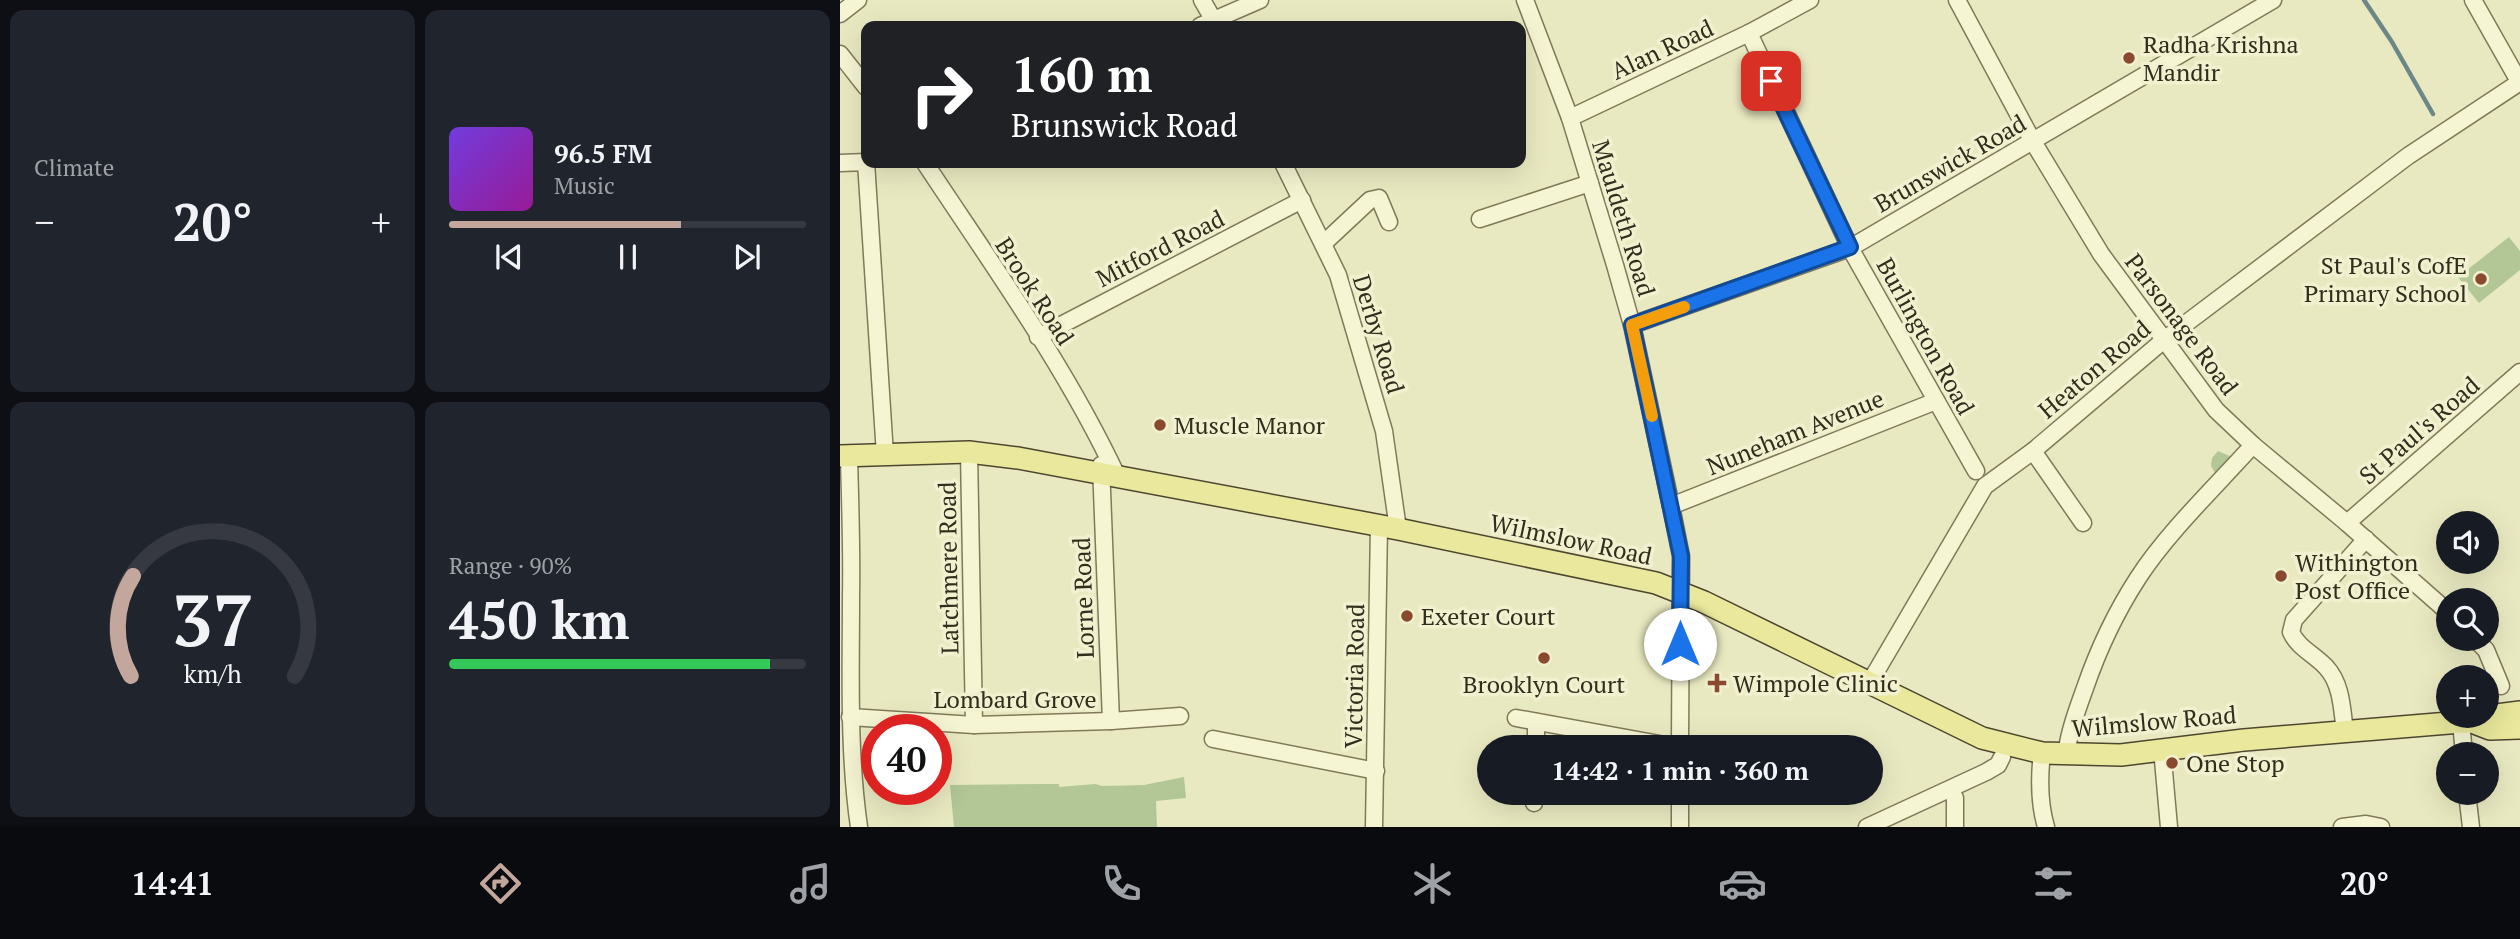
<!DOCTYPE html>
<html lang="en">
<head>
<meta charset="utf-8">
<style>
  body { margin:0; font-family:"PT Serif",serif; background:#20242c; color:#f1f3f6; height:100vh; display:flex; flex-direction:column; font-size:26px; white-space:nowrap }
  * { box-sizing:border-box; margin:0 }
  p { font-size:23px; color:#9ea1a6 }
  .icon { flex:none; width:38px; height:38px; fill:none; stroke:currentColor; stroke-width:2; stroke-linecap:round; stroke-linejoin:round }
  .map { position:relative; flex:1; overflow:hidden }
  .sheet { display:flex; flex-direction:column; gap:10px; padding:10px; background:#0d0f14; width:840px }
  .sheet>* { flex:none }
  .hud { position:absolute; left:21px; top:21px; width:665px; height:147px; border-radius:14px; box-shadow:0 7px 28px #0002; background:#202124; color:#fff; overflow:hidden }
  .buttons { position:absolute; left:1596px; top:511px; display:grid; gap:14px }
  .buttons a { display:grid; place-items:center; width:63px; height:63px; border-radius:50%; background:#171b24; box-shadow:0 7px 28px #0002; font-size:35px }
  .speed { position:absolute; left:21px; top:714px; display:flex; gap:14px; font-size:35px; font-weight:700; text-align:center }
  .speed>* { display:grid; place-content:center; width:91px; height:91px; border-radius:50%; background:#171b24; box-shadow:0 7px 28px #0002; line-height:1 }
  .speed .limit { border:10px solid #d22; background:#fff; color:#111 }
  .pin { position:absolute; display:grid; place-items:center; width:60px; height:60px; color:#fff; margin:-30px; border-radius:14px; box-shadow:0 4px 10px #0006 }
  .me { position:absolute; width:77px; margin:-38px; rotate:0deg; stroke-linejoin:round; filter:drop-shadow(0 0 5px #0008) }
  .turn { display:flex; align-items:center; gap:24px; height:147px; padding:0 35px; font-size:32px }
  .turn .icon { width:91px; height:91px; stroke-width:2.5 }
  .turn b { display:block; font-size:49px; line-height:60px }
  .big { font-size:52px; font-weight:700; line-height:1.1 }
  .sheet .card { flex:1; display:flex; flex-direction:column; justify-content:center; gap:10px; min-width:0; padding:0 24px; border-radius:14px; background:#20242c }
  .sheet .dial { align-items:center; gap:0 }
  .dial svg { height:182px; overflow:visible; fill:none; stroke:#363941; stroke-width:7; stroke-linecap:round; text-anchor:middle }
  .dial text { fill:#f1f3f6; stroke:none }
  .song { display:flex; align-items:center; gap:21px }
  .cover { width:84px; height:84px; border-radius:10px; background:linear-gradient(135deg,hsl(260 70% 55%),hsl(300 70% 35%)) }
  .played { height:7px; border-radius:4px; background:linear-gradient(90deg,#c3a79d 65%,#363941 65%) }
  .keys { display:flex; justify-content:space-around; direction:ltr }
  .heat { display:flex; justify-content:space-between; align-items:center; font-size:38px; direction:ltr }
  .charge { height:10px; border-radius:5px; background:linear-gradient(90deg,#34c759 90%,#363941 0) }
  .sheet .tiles { flex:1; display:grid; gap:10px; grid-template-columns:repeat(2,1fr) }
  .trip { position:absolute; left:637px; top:735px; width:406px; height:70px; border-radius:35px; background:#171b24; box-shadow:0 7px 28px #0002; font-weight:700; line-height:70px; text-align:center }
  .menu { display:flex; height:112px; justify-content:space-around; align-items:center; background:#090b0e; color:#9ea1a6 }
  .menu .icon { width:49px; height:49px }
  .menu .active { color:#c3a79d }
  .menu b { font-size:32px; color:#f1f3f6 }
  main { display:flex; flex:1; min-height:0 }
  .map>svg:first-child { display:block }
  .green { fill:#b2c696 }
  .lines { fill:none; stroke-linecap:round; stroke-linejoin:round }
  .stream { stroke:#6c8788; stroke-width:4.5 }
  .minor-casing { stroke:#817a5a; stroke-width:19 }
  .major-casing { stroke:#4e472f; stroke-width:24 }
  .minor { stroke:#f5f5d3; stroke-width:16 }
  .major { stroke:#e9e89c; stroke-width:21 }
  .route-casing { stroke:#114b97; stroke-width:18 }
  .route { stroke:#1a73e8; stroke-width:12 }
  .slow { stroke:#f59e0b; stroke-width:12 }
  .poi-dot { fill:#8a4a30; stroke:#f1f1d0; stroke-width:2.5 }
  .labels { text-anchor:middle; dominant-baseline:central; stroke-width:7; stroke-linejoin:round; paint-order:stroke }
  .poi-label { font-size:24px; fill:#322d1d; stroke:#f1f1d0; text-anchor:start }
  .street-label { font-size:24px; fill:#322d1d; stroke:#f1f1d0 }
</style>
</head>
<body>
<main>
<section class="sheet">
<div class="tiles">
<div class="card"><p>Climate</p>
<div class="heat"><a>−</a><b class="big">20°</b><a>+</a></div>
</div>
<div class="card">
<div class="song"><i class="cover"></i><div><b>96.5 FM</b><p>Music</p></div></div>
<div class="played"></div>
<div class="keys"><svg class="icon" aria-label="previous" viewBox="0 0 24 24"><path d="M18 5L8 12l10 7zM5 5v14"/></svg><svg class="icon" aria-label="pause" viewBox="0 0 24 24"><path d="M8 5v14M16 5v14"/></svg><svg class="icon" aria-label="next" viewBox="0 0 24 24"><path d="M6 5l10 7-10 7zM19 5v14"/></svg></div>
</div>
<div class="card dial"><svg viewBox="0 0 100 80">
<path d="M14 69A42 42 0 1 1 86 69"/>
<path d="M14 69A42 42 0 0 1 15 25" stroke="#c3a79d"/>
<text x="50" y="56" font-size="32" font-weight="700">37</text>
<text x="50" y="72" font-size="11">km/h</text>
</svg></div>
<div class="card"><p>Range · 90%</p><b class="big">450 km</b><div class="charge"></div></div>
</div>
</section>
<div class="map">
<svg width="1680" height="827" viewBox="0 0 1680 827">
  <rect width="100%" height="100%" fill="#e9e9c1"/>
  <g class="green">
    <polygon points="1669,237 1680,251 1680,270 1639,303 1618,277"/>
    <polygon points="1378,451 1392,457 1375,473 1371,466 1372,458"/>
    <polygon points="344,777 346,798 316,801 317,827 114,827 110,785 209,784 219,784 219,787 255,784 262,786 304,785"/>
  </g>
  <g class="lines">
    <polyline class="stream" points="1524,0 1552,42 1593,114"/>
    <defs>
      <g id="minor">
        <polyline points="362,0 377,26"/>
        <polyline points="685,0 730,118 775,265 792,325 831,506 841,556 840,747"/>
        <polyline points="1117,0 1192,140 1261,254 1376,410 1413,445 1507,523 1608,612"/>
        <polyline points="1633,0 1680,83"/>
        <polyline points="0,14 18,0"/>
        <polyline points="360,26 420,0"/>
        <polyline points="909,33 1010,248 1136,471"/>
        <polyline points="0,54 26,87"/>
        <polyline points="730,118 909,33 970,0"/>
        <polyline points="0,163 26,162 45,455"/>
        <path d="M85,163C151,263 226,367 277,476"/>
        <polyline points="443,163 498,275 544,431 558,529"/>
        <polyline points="640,219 750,183"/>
        <polyline points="484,243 530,200 539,198 549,222"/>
        <polyline points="792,325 1010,248 1433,0"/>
        <polyline points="198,337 462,200"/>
        <polyline points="1193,451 1243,523"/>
        <polyline points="129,452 134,725"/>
        <path d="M9,456C10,502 12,549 11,596C11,673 8,750 19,827"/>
        <polyline points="261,465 271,721"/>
        <polyline points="831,506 1096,401"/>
        <polyline points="1507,523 1680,372"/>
        <polyline points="1635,639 1646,650 1661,686"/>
        <polyline points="1030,682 1145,486 1193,451 1324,340 1568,156 1680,82"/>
        <polyline points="10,717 134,725 271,721 340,716"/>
        <polyline points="676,718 836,747"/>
        <polyline points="1621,722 1624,754"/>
        <path d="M1505,732C1502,710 1502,684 1486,667C1474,654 1458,648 1451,632L1454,620L1526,539"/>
        <polyline points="373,739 536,771"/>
        <polyline points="696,747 696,722"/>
        <polyline points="1322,749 1329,827"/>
        <path d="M1202,753C1199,778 1199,803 1206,827"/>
        <path d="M1226,755C1229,732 1237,710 1245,688C1258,650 1276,612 1298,578C1327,533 1377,485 1413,445"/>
        <polyline points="1111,790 1115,798 1115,827"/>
        <polyline points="1627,793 1631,827"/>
        <polyline points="694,803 695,793"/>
        <polyline points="534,827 539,525"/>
        <polyline points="840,827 840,793"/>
        <polyline points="1027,827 1146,772 1158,765 1162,757"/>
        <polyline points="1502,827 1526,824 1541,827"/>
      </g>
      <g id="major">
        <polyline points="0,456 129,452 178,458 558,529 816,583 864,602 1142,738 1202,753 1281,755 1404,740 1621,722 1632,722 1650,729 1680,728"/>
        <polyline points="1632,722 1641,717 1680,712"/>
      </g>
    </defs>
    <use href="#minor" class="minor-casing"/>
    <use href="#major" class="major-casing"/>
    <use href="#minor" class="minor"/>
    <use href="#major" class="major"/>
  </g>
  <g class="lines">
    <defs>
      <polyline id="route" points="840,644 841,556 792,325 1010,247 931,81"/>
    </defs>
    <use href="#route" class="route-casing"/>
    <use href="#route" class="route"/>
    <polyline class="slow" points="812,416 792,325 844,307"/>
  </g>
  <g class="poi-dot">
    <circle cx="1289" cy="58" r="7"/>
    <circle cx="1641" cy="279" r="7"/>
    <circle cx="320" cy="425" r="7"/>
    <circle cx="1441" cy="576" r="7"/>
    <circle cx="567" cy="616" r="7"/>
    <circle cx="704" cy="658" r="7"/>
    <path d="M873.5 672.5h7v7h7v7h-7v7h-7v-7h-7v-7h7z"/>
    <circle cx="1332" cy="763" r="7"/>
  </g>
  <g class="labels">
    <g class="poi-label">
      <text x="1303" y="44">Radha Krishna<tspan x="1303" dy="28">Mandir</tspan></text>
      <text x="1627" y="265" text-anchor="end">St Paul's CofE<tspan x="1627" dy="28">Primary School</tspan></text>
      <text x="334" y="425">Muscle Manor</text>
      <text x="1455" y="562">Withington<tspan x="1455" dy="28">Post Office</tspan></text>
      <text x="581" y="616">Exeter Court</text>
      <text x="893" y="683">Wimpole Clinic</text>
      <text x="704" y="684" text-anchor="middle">Brooklyn Court</text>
      <text x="1346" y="763">One Stop</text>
    </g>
    <g class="street-label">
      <text transform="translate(822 49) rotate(-25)">Alan Road</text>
      <text transform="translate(1110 163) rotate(-30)">Brunswick Road</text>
      <text transform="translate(784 218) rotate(73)">Mauldeth Road</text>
      <text transform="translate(320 248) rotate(-27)">Mitford Road</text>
      <text transform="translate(195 291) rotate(57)">Brook Road</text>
      <text transform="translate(1342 324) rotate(53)">Parsonage Road</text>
      <text transform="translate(539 334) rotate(73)">Derby Road</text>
      <text transform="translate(1086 336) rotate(61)">Burlington Road</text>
      <text transform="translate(1254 369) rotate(-40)">Heaton Road</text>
      <text transform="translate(1579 430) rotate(-41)">St Paul's Road</text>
      <text transform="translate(955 432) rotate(-22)">Nuneham Avenue</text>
      <text transform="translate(731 539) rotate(12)">Wilmslow Road</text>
      <text transform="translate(108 568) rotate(-91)">Latchmere Road</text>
      <text transform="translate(243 598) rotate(-92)">Lorne Road</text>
      <text transform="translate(514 676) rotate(-89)">Victoria Road</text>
      <text x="175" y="699">Lombard Grove</text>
      <text transform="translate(1314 721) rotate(-5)">Wilmslow Road</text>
    </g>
  </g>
</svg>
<div class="buttons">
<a><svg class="icon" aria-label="sound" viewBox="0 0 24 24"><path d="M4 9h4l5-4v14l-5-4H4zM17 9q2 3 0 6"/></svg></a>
<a><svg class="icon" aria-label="search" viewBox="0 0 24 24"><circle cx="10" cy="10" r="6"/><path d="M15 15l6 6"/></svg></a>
<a>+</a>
<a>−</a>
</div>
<div class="speed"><div class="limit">40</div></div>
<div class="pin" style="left:931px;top:81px;background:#d93025"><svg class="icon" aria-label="arrive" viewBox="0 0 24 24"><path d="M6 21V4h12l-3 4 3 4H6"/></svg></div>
<svg class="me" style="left:840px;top:644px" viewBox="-20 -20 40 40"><circle r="19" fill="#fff"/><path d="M0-13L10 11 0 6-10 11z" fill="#1a73e8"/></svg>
<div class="trip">14:42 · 1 min · 360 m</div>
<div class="hud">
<div class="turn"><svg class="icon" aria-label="right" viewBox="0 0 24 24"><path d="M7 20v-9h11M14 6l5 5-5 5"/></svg><div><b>160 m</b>Brunswick Road</div></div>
</div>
</div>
</main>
<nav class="menu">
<b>14:41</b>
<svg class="icon active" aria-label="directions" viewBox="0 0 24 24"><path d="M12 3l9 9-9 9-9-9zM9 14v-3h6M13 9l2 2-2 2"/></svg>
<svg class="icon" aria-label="music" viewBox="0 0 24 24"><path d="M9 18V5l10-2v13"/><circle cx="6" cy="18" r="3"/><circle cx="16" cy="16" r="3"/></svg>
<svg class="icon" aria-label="phone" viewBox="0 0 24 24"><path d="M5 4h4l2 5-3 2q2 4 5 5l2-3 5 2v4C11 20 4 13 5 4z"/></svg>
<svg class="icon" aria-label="climate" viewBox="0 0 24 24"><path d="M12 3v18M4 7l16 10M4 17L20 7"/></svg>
<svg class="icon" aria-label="car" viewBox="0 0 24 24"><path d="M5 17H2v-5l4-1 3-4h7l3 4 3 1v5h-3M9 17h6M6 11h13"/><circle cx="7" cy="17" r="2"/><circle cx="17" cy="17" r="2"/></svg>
<svg class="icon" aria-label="filters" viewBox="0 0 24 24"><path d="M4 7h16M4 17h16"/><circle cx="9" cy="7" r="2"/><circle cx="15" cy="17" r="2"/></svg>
<b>20°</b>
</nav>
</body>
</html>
